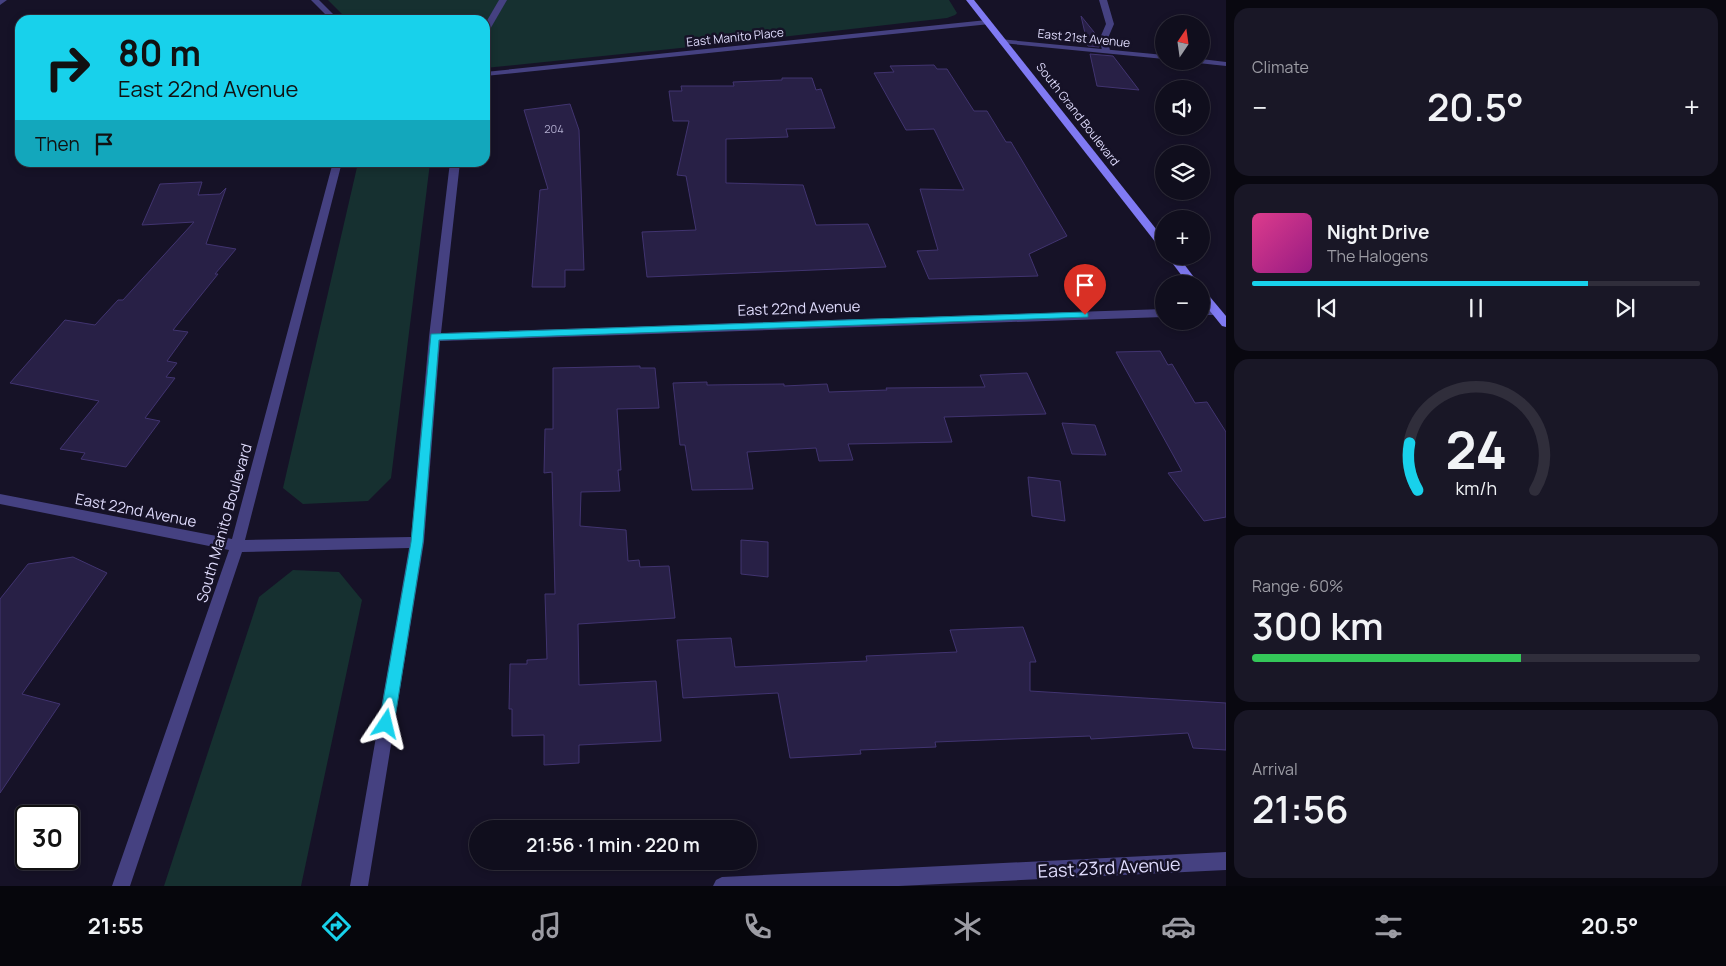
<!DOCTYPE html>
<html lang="en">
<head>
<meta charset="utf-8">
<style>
  body { margin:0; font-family:Manrope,sans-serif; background:#191726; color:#f1f3f6; height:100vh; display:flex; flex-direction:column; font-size:19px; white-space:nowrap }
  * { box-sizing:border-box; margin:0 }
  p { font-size:16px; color:#9c9ca4 }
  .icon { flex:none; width:28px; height:28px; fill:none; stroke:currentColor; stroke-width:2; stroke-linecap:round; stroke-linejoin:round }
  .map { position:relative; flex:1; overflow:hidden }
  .sheet { display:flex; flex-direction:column; gap:8px; padding:8px; background:#090810; width:500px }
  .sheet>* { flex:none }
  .banner { position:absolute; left:15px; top:15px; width:475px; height:152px; border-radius:15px; box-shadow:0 2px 8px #0003,0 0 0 1px #302e3b; background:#18d1eb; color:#111; overflow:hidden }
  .needle { width:32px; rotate:13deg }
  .fabs { position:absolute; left:1155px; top:15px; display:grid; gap:10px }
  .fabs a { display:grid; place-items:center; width:55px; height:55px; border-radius:50%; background:#100e1d; box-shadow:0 2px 8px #0003,0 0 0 1px #302e3b; font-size:25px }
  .speed { position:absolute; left:15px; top:805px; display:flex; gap:10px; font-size:25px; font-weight:700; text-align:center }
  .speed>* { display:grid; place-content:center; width:65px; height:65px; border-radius:50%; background:#100e1d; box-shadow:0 2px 8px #0003,0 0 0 1px #302e3b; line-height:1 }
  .speed .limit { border:2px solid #111; border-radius:8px; background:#fff; color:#111 }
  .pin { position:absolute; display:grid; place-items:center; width:42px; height:42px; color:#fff; margin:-51px -21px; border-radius:50% 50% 50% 0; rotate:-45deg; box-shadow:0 0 5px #0007 }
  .pin .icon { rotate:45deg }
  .me { position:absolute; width:55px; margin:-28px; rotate:10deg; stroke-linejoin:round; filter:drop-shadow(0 0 4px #0008) }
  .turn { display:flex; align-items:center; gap:18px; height:105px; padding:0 20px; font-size:22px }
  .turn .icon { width:65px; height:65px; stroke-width:2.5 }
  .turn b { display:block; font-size:35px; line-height:42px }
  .then { display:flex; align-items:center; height:48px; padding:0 20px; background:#0003; gap:10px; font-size:19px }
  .big { font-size:38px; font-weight:600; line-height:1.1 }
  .sheet .widget { flex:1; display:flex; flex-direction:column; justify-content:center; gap:8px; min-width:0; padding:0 18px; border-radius:15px; background:#191726 }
  .sheet .dial { align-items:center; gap:0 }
  .dial svg { height:130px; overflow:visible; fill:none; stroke:#302e3b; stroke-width:7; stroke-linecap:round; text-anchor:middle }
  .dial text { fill:#f1f3f6; stroke:none }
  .song { display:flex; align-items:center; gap:15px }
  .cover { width:60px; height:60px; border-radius:8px; background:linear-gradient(135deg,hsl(330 70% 55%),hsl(310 70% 35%)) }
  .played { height:5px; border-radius:2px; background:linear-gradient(90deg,#18d1eb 75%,#302e3b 75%) }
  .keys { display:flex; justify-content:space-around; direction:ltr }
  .heat { display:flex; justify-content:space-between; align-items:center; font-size:28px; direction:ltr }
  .charge { height:8px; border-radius:4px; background:linear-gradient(90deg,#34c759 60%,#302e3b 0) }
  .trip { position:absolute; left:469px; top:820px; width:288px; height:50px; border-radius:25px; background:#100e1d; box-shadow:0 2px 8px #0003,0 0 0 1px #302e3b; font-weight:600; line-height:50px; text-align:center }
  .menu { display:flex; height:80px; justify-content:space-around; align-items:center; background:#06060c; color:#9c9ca4 }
  .menu .icon { width:35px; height:35px }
  .menu .selected { color:#18d1eb }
  .menu b { font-size:22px; color:#f1f3f6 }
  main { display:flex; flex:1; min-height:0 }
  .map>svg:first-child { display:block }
  .green { fill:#163030 }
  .building { fill:#282046; stroke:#413470 }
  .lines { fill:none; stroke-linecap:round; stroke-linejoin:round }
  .lane { fill:#454181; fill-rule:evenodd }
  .street { fill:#454181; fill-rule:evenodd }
  .secondary { fill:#807af3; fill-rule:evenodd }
  .route { fill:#18d1eb; stroke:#108899 }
  .labels { text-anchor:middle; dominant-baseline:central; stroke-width:5; stroke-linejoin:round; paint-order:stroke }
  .far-number-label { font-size:11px; fill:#b1acce }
  .far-street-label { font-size:12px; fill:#dfdbfc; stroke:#161227 }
  .street-label { font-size:15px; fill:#dfdbfc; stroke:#161227 }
  .near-street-label { font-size:18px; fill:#dfdbfc; stroke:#161227 }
</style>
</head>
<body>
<main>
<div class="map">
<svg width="1226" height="886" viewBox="0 0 1226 886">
  <rect width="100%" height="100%" fill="#161227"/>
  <g class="green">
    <polygon points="328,0 949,0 957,13 955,15 947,18 729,43 485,68 485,20 348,20"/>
    <polygon points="358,163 430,163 391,478 368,501 303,504 283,488"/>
    <polygon points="293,570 339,572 362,600 301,886 164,886 259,597"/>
  </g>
  <g class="building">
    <polygon points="1081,16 1098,37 1099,47 1088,46"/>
    <polygon points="1090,54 1113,56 1139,90 1097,86"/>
    <polygon points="934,65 937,69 947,69 974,111 987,111 1006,142 1011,142 1067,236 1029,254 1038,276 929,279 917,251 938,250 920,189 964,190 934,129 906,130 874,73 894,72 890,66"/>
    <polygon points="782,78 812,78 816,90 821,89 835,128 786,129 788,137 726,139 726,183 803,185 816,225 868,224 886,267 647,277 642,232 696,230 686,176 677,175 689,121 673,121 669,91 682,91 681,86 734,86 733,82 782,80"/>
    <polygon points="570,104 579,130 584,270 565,270 565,287 532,287 540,190 548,189 524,110"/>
    <polygon points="202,182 198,195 220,194 226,188 206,244 236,249 215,274 218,274 173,330 188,332 167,361 177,363 166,377 175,378 145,418 160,421 126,467 81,459 85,453 60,449 99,401 10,383 65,320 95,325 118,300 123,300 194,222 142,225 160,184"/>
    <polygon points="1160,351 1168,365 1172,364 1195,403 1207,402 1226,432 1226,517 1204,521 1168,473 1182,471 1116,352"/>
    <polygon points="640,366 640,368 655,368 659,408 617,409 621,470 618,470 620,491 581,492 580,526 626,530 628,561 639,560 640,567 669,566 675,618 578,624 579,685 656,681 661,741 579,745 579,763 544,765 544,735 512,736 512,709 509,709 510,664 527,664 527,660 547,659 545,594 555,594 552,472 544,473 545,429 553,429 553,368"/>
    <polygon points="1027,373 1046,414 944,417 952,442 848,444 853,460 819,461 816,448 747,452 753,489 692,490 685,445 680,445 673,383 707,382 707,385 784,384 784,386 827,384 829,392 887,390 886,388 985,387 980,375"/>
    <polygon points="1062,423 1095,425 1106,455 1072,454"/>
    <polygon points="1028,477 1060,481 1065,521 1032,516"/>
    <polygon points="741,540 768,542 768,577 741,574"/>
    <polygon points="73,557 107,573 22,694 60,704 0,793 0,599 28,564"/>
    <polygon points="1023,627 1036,662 1030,662 1030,691 1226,703 1226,750 1193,748 1188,733 1091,739 1090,736 935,742 936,747 860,750 861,754 790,758 778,693 683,698 677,640 731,638 735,667 867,661 866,656 957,652 950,630"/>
  </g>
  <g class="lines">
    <polygon class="lane" points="1099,0 1107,0 1114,24 1108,38 1110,51 1106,53 1102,51 1100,38 1106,24"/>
    <g class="street">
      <polygon points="0,0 7,0 0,5"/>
      <polygon points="311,0 319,0 339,20 331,20"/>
      <polygon points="499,0 507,0 489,31 485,33 485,24"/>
      <polygon points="987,20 990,20 990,24 485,76 485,72"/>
      <polygon points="999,39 1164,55 1164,59 1002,43 999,43"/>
      <polygon points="1201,59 1226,62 1226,66 1198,63 1197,61 1201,61"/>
      <polygon points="333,162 342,162 245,540 411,537 429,337 450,162 460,162 441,333 1164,309 1164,317 440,341 424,542 368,886 350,886 409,548 242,552 130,886 112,886 229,550 0,504 0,494 232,539"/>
      <polygon points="1201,307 1215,307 1220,311 1215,315 1201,315"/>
      <polygon points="1226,852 1226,870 899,886 713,886 716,880 722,877"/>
    </g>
    <g class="secondary">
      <polygon points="966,0 974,0 1164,239 1164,249 1160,248"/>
      <polygon points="1167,256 1178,256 1199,284 1188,284"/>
      <polygon points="1201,290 1205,291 1226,316 1226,327 1222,326 1201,300"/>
    </g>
  </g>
  <polygon class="route" points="1085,312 1088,313 1088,317 439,340 423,542 394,724 392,729 386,731 381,729 379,724 411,542 431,334"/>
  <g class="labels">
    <g class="far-number-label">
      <text x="554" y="128">204</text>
    </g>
    <g class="far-street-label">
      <text transform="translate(735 37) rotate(-6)">East Manito Place</text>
      <text transform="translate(1084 38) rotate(6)">East 21st Avenue</text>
      <text transform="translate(1078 114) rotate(52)">South Grand Boulevard</text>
    </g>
    <g class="street-label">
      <text transform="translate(799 308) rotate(-2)">East 22nd Avenue</text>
      <text transform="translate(136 510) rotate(11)">East 22nd Avenue</text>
      <text transform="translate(224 523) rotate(-74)">South Manito Boulevard</text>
    </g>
    <g class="near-street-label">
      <text transform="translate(1109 867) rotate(-3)">East 23rd Avenue</text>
    </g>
  </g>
</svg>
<div class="fabs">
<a><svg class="needle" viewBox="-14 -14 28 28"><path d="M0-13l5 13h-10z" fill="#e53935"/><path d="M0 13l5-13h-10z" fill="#9c9ca4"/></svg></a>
<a><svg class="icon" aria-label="sound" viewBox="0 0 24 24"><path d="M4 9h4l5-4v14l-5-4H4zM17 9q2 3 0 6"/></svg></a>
<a><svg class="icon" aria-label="layers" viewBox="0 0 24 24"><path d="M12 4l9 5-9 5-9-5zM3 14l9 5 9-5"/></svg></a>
<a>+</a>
<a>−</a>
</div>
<div class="speed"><div class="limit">30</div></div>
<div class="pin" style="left:1085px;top:315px;background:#d93025"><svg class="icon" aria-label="arrive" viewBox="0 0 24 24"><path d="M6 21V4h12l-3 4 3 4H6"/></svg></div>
<svg class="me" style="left:386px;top:724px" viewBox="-20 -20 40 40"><path d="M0-17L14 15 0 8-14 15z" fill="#18d1eb" stroke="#fff" stroke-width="4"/></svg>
<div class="trip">21:56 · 1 min · 220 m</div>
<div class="banner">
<div class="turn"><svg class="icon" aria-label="right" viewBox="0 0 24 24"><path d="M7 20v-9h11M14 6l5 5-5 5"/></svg><div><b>80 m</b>East 22nd Avenue</div></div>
<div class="then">Then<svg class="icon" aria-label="arrive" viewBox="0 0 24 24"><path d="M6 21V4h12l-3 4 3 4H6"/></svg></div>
</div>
</div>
<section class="sheet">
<div class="widget"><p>Climate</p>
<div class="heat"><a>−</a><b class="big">20.5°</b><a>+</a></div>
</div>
<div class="widget">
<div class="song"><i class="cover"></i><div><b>Night Drive</b><p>The Halogens</p></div></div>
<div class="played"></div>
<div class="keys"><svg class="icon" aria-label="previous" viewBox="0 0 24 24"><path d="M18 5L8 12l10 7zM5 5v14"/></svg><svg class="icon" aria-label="pause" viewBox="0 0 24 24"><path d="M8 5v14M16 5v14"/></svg><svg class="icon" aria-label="next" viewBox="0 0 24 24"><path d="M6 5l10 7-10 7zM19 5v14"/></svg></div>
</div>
<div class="widget dial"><svg viewBox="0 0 100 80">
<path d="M14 69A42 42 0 1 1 86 69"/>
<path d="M14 69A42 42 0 0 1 9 40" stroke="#18d1eb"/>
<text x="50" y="56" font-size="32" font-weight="700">24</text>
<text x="50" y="72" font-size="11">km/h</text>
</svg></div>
<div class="widget"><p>Range · 60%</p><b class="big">300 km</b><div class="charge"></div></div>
<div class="widget"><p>Arrival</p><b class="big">21:56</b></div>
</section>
</main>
<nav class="menu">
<b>21:55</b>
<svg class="icon selected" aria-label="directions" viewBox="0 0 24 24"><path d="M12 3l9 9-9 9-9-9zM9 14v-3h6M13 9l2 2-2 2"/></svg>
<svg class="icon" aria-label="music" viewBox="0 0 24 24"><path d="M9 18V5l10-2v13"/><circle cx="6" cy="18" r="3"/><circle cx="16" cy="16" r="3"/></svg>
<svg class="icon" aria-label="phone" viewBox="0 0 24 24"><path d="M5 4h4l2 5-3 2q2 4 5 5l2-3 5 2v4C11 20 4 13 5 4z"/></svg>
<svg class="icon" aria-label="climate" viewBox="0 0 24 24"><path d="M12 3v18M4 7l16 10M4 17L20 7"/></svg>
<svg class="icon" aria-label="car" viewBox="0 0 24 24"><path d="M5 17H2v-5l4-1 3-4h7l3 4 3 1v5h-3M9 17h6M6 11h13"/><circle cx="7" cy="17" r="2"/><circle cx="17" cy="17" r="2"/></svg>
<svg class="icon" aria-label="filters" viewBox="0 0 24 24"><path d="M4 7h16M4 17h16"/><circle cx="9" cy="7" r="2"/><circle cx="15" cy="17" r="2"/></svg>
<b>20.5°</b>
</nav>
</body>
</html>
